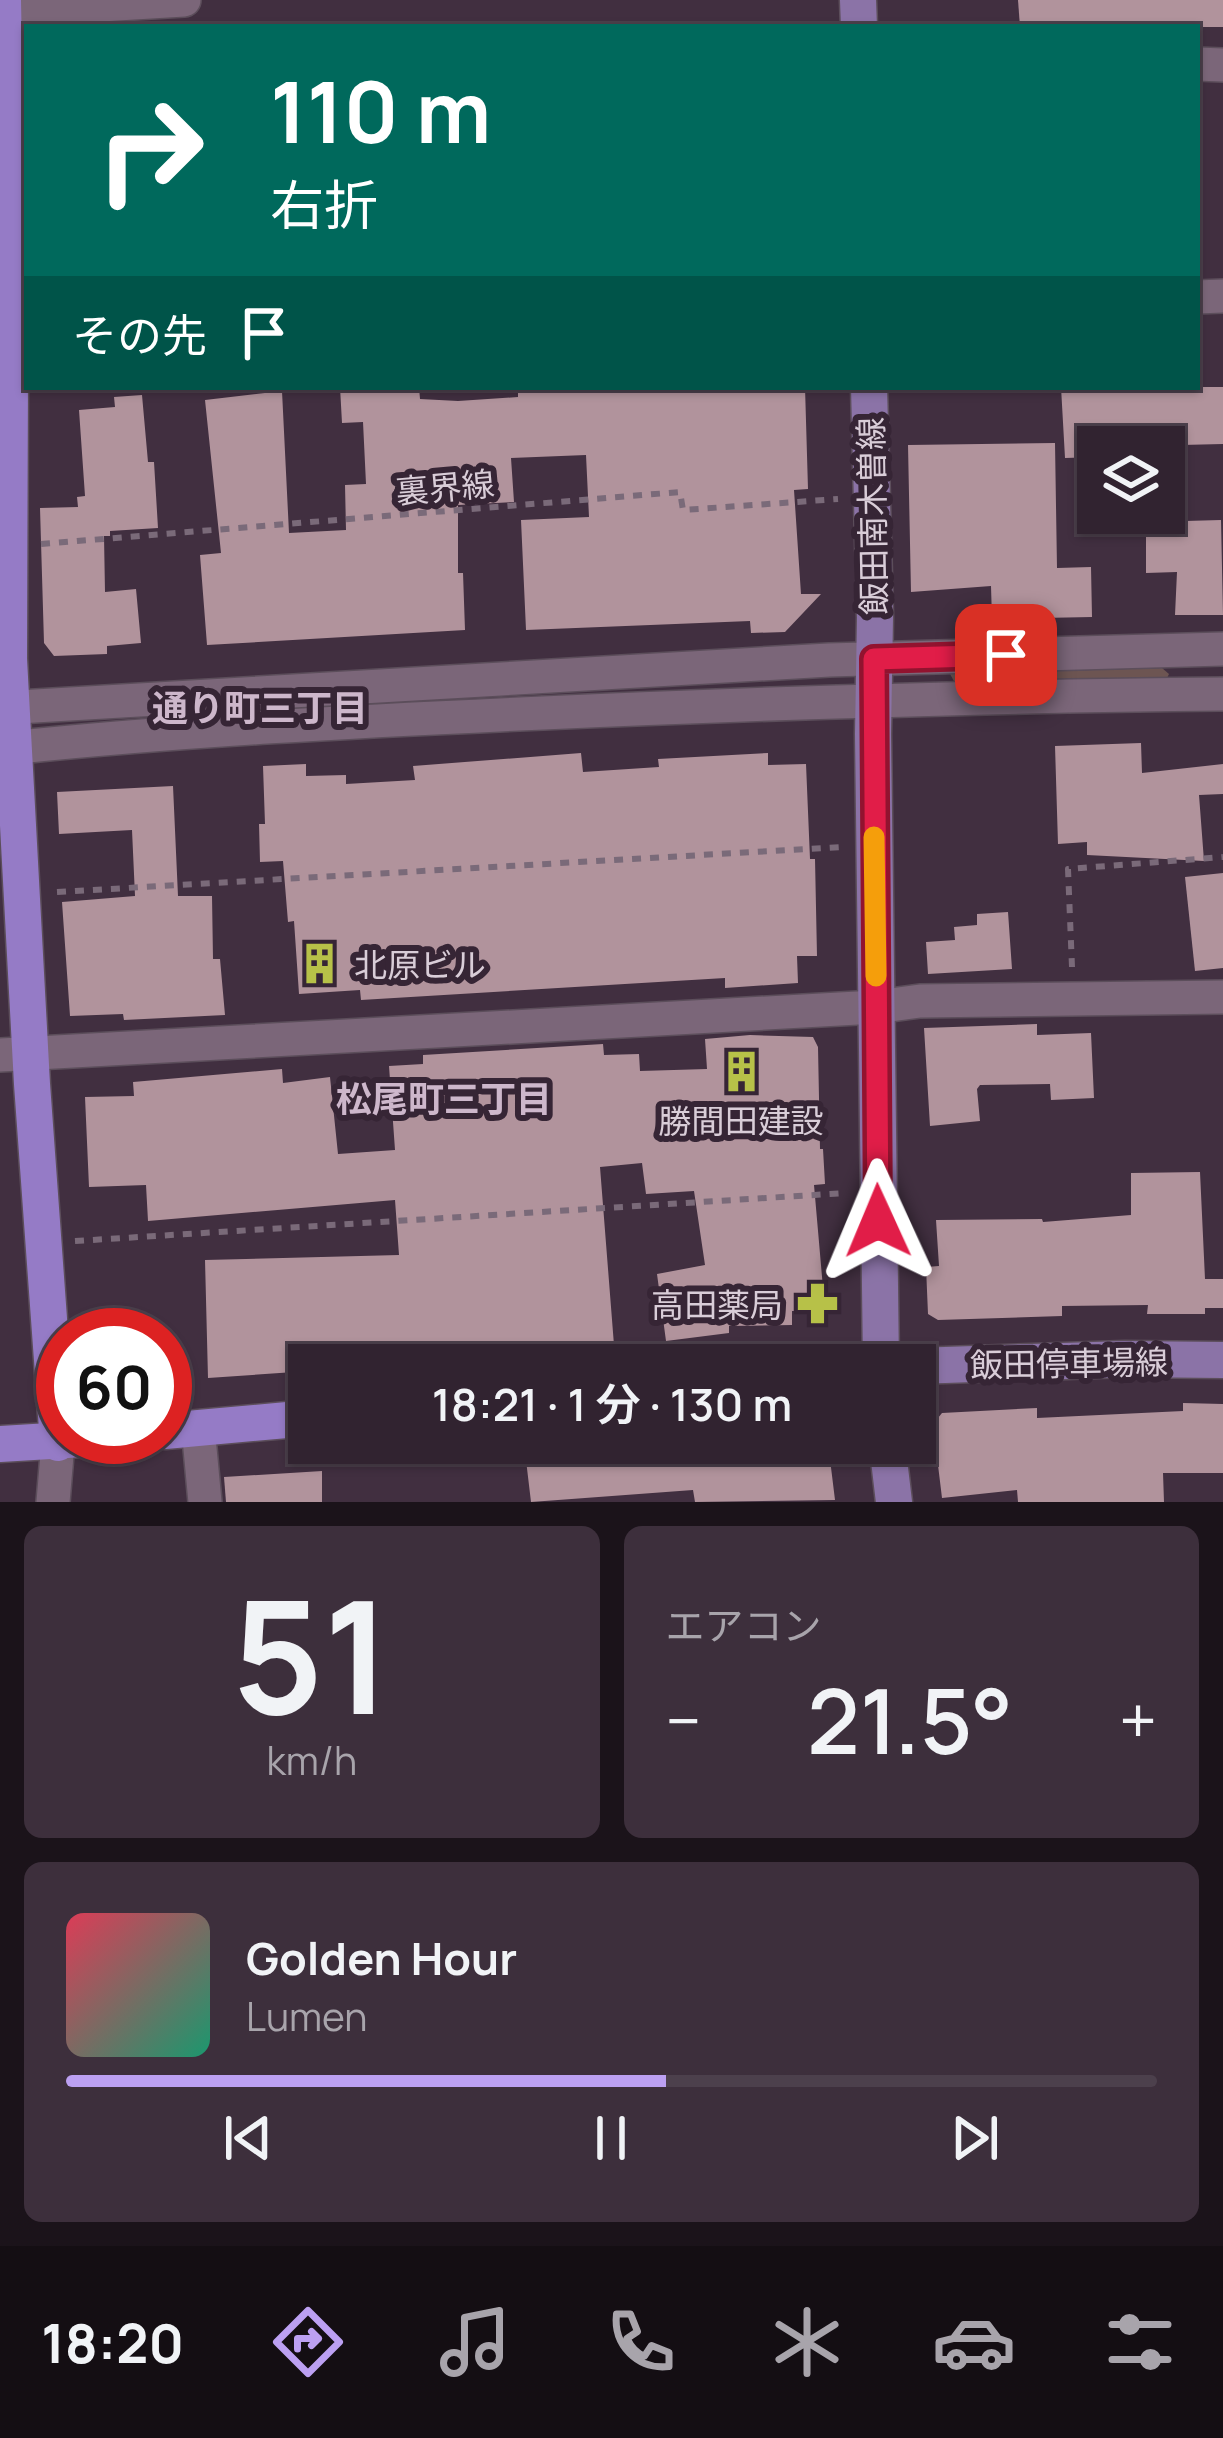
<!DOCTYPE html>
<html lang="ja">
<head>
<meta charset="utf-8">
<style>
  body { margin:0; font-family:Manrope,"Noto Sans JP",sans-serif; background:#3d2f3c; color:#f1f3f6; height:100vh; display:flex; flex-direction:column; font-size:45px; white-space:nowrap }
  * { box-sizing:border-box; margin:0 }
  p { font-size:39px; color:#a8a4ab }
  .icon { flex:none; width:66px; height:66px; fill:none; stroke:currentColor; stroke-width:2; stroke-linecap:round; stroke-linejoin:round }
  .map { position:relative; height:1502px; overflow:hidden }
  .side { display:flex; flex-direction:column; gap:24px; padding:24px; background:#1b131a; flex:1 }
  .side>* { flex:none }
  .hud { position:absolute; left:24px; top:24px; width:1176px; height:366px; border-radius:0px; box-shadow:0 3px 9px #0004,0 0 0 3px #4c404c; background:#00695c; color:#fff; overflow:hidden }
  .controls { position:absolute; left:1077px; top:426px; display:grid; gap:24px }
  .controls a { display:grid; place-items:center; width:108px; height:108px; border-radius:0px; background:#312330; box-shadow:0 3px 9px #0004,0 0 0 3px #4c404c; font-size:60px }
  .speed { position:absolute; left:36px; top:1308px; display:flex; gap:24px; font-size:60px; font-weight:700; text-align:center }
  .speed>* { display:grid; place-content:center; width:156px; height:156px; border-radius:50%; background:#312330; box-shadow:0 3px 9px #0004,0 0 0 3px #4c404c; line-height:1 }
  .speed .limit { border:18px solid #d22; background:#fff; color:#111 }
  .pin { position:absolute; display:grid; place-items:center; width:102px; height:102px; color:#fff; margin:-51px; border-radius:24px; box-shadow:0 6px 18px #0006 }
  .me { position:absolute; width:132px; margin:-66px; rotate:359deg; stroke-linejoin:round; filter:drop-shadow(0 0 9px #0008) }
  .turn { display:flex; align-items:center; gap:42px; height:252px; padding:0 48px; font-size:54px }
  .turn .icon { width:156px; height:156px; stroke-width:2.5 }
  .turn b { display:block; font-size:84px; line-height:102px }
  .then { display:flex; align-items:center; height:114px; padding:0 48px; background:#0003; gap:24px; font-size:45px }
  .big { font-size:90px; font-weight:600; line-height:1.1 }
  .side .card { flex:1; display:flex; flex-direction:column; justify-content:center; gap:18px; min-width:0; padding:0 42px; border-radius:18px; background:#3d2f3c }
  .side .dial { align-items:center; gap:0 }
  .dial b { font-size:156px; line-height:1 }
  .song { display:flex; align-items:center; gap:36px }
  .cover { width:144px; height:144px; border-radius:18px; background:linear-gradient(135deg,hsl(350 70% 55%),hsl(160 70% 35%)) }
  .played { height:12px; border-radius:6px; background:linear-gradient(90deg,#bca0f2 55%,#4c404c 55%) }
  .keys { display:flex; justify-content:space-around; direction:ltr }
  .heat { display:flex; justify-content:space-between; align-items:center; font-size:66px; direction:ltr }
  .side .tiles { flex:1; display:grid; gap:24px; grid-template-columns:1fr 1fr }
  .card:last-child { grid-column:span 2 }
  .trip { position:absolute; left:288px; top:1344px; width:648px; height:120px; border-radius:0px; background:#312330; box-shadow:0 3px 9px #0004,0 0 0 3px #4c404c; font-weight:600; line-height:120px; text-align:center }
  .menu { display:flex; height:192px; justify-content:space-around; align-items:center; background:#140e13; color:#a8a4ab }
  .menu .icon { width:84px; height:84px }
  .menu .selected { color:#bca0f2 }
  .menu b { font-size:54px; color:#f1f3f6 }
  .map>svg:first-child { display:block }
  .green { fill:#6d5552 }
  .building { fill:#b1939c }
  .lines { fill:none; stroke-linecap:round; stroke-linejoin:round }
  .minor-casing { stroke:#5c4e5b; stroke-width:36 }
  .major-casing { stroke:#5c4e5b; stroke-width:39 }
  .highway-casing { stroke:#5c4e5b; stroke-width:39 }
  .path { stroke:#7a6a79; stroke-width:6; stroke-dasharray:9 9; stroke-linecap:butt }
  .minor { stroke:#7b6679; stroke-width:33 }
  .major { stroke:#8b73a7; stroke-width:36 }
  .highway { stroke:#957bc6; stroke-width:36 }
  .route-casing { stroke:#92132f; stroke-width:30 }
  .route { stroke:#e11d48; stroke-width:21 }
  .slow { stroke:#f59e0b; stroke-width:21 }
  .labels { text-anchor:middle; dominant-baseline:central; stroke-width:12; stroke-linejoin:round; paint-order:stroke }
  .street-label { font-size:33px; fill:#d9cdd8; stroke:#362535 }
  .poi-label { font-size:33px; fill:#d9cdd8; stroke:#362535; text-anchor:start }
  .neighbourhood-label { font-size:36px; font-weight:bold; fill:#cdb7cb; stroke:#362535 }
</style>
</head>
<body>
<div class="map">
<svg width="1223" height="1502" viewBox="0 0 1223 1502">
  <rect width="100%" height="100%" fill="#412f40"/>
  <polygon class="green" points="1162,668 1169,674 1167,678 955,683 950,674"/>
  <g class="building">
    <polygon points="1018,0 1223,0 1223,27 1020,27"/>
    <polygon points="340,387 419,387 420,399 458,401 518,397 518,387 805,387 808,489 794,490 801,594 821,594 785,632 751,633 750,621 526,630 521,520 589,517 586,455 511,458 514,502 458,505 458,573 463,573 465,630 207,645 200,555 221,553 205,400 282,391 289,533 346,530 345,485 366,484 363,422 342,423"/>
    <polygon points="1061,387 1223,387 1223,444 1098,447 1098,457 1065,458"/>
    <polygon points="142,395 148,462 154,462 158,528 110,531 110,536 104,536 105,592 136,589 141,643 107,646 107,654 54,656 44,643 40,508 78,507 77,497 85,496 79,410 115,407 114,397"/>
    <polygon points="1055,443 1057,568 1091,567 1092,617 992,619 991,586 911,592 908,445"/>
    <polygon points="1146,513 1185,513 1185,521 1221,520 1223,615 1175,615 1177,572 1146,573"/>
    <polygon points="1141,743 1142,773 1223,764 1223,794 1199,795 1204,861 1087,855 1087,842 1058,844 1055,746"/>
    <polygon points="581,753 583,772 659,767 658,759 768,753 768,765 806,764 810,859 815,859 817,956 797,956 798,983 725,988 725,978 361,1000 360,990 299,994 294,921 288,922 283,861 260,862 259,824 265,824 263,766 306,764 306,776 346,775 346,784 415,780 413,766"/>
    <polygon points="173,786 178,896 212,896 213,959 220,959 225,1015 124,1020 123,1014 70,1016 62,902 135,896 132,830 59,834 57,792"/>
    <polygon points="1223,873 1223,968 1195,971 1185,877"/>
    <polygon points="1008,912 1012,969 928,974 926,942 955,940 954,927 977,925 977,914"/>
    <polygon points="1037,1024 1037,1035 1091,1033 1094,1098 1051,1100 1050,1084 980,1085 977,1089 980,1121 930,1126 924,1028"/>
    <polygon points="750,1035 813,1037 818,1047 820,1149 823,1149 825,1184 814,1185 825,1311 792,1311 792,1325 729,1326 729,1333 666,1341 657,1274 705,1265 694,1191 646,1194 642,1163 600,1167 614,1345 439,1352 439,1357 391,1360 321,1361 322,1365 309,1365 309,1371 208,1378 205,1260 399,1255 395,1200 148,1221 146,1185 89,1187 85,1097 134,1096 133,1082 282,1069 283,1083 330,1077 338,1154 395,1150 389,1066 423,1064 423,1055 603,1044 604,1055 639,1054 640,1071 707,1069 705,1039"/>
    <polygon points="1200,1172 1205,1279 1223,1279 1223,1308 1205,1308 1205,1314 1147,1314 1148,1305 1062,1306 1062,1316 938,1320 928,1314 926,1267 939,1266 936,1220 1042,1219 1043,1222 1131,1215 1131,1173"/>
    <polygon points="1183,1403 1223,1404 1223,1473 1163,1473 1164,1502 1018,1502 1017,1490 942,1498 933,1424 942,1413 1037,1408 1037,1418 1183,1411"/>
    <polygon points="679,1443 709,1443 710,1447 742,1443 828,1443 835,1500 695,1502 693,1490 531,1502 526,1460 569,1456 568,1449 631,1445 632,1451"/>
    <polygon points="322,1471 322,1502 226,1502 224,1477"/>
  </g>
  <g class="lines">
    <defs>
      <g id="minor">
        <polyline points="0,11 184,0"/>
        <polyline points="1197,64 1223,65"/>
        <polyline points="1197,297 1223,296"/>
        <polyline points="0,708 829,660 1223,649"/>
        <path d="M0,749C180,730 362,721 543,713C770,703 996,696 1223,694"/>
        <polyline points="0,1055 876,1007 920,1001 1223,997"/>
        <polyline points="198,1427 205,1502"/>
        <polyline points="53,1502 58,1443"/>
      </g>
      <g id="major">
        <polyline points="858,0 859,27"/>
        <polyline points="869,387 875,617 873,734 881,1365"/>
        <polyline points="915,1366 1125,1359 1223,1360"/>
        <polyline points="887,1443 894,1502"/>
      </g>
      <g id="highway">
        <polyline points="3,0 10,370 9,659 32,1084 58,1443"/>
        <polyline points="165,1431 309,1418"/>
        <polyline points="0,1444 116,1437"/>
      </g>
    </defs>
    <use href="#minor" class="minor-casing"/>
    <use href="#major" class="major-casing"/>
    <use href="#highway" class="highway-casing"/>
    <g class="path">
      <polyline points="41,544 680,492 683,510 838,499"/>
      <polyline points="57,892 841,847"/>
      <polyline points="1072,967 1068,869 1223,857"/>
      <polyline points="75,1241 846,1193"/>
    </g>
    <use href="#minor" class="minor"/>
    <use href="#major" class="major"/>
    <use href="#highway" class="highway"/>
  </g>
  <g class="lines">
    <defs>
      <polyline id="route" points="878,1221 874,659 1006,655"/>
    </defs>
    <use href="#route" class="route-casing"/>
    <use href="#route" class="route"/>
    <polyline class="slow" points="874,837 876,976"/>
  </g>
  <defs>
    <symbol id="building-bare" viewBox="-9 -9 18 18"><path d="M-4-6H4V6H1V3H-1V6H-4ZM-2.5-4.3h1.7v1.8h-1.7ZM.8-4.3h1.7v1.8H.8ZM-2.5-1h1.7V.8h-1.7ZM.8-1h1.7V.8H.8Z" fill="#b7c148" stroke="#362535" stroke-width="2.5" paint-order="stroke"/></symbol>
    <symbol id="pharmacy-bare" viewBox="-9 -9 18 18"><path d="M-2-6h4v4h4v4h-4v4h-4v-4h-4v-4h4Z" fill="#b7c148" stroke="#362535" stroke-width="2.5" paint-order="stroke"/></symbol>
  </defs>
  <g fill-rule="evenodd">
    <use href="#building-bare" x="290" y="934" width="59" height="59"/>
    <use href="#building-bare" x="712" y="1042" width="59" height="59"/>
    <use href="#pharmacy-bare" x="788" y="1274" width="59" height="59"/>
  </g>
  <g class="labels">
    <g class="street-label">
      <text transform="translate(445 487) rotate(-5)">裏界線</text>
      <text transform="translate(872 516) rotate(-91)">飯田南木曽線</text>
      <text transform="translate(1069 1363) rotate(-1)">飯田停車場線</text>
    </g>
    <g class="poi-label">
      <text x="354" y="964">北原ビル</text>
      <text x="741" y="1120" text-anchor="middle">勝間田建設</text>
      <text x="783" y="1304" text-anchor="end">高田薬局</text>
    </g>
    <g class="neighbourhood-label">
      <text x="260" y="707">通り町三丁目</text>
      <text x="444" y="1098">松尾町三丁目</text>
    </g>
  </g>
</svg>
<div class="controls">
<a><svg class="icon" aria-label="layers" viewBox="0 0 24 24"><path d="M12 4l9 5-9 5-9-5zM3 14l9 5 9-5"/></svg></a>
</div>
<div class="speed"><div class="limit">60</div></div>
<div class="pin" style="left:1006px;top:655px;background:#d93025"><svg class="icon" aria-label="arrive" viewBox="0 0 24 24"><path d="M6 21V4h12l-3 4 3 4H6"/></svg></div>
<svg class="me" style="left:878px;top:1221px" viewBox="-20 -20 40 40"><path d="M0-17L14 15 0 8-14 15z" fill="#e11d48" stroke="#fff" stroke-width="4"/></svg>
<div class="trip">18:21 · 1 分 · 130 m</div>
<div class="hud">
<div class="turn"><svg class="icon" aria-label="right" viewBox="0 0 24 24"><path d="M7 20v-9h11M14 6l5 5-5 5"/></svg><div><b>110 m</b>右折</div></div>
<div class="then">その先<svg class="icon" aria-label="arrive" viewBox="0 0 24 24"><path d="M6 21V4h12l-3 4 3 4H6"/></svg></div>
</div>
</div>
<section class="side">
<div class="tiles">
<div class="card dial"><b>51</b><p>km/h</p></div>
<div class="card"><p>エアコン</p>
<div class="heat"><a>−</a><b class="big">21.5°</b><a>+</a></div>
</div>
<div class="card">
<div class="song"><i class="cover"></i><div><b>Golden Hour</b><p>Lumen</p></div></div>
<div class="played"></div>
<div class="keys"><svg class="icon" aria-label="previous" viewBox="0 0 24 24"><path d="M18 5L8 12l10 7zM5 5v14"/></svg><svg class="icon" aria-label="pause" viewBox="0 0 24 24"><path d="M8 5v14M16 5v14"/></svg><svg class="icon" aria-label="next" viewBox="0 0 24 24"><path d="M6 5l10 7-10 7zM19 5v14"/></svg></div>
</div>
</div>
</section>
<nav class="menu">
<b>18:20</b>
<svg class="icon selected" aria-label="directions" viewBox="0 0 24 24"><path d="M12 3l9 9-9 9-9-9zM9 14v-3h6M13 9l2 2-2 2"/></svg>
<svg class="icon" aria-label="music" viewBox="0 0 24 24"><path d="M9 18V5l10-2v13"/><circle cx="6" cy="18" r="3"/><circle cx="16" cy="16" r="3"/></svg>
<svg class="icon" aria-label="phone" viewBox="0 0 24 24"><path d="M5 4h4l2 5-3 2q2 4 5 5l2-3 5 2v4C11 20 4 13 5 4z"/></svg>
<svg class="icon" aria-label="climate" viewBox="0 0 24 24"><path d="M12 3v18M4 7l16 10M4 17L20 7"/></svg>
<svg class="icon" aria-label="car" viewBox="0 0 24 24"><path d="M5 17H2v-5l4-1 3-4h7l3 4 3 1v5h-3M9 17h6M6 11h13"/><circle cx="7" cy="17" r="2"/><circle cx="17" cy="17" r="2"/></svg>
<svg class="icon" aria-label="filters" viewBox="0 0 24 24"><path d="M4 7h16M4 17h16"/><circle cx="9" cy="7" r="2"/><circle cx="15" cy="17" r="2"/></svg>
</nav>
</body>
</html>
